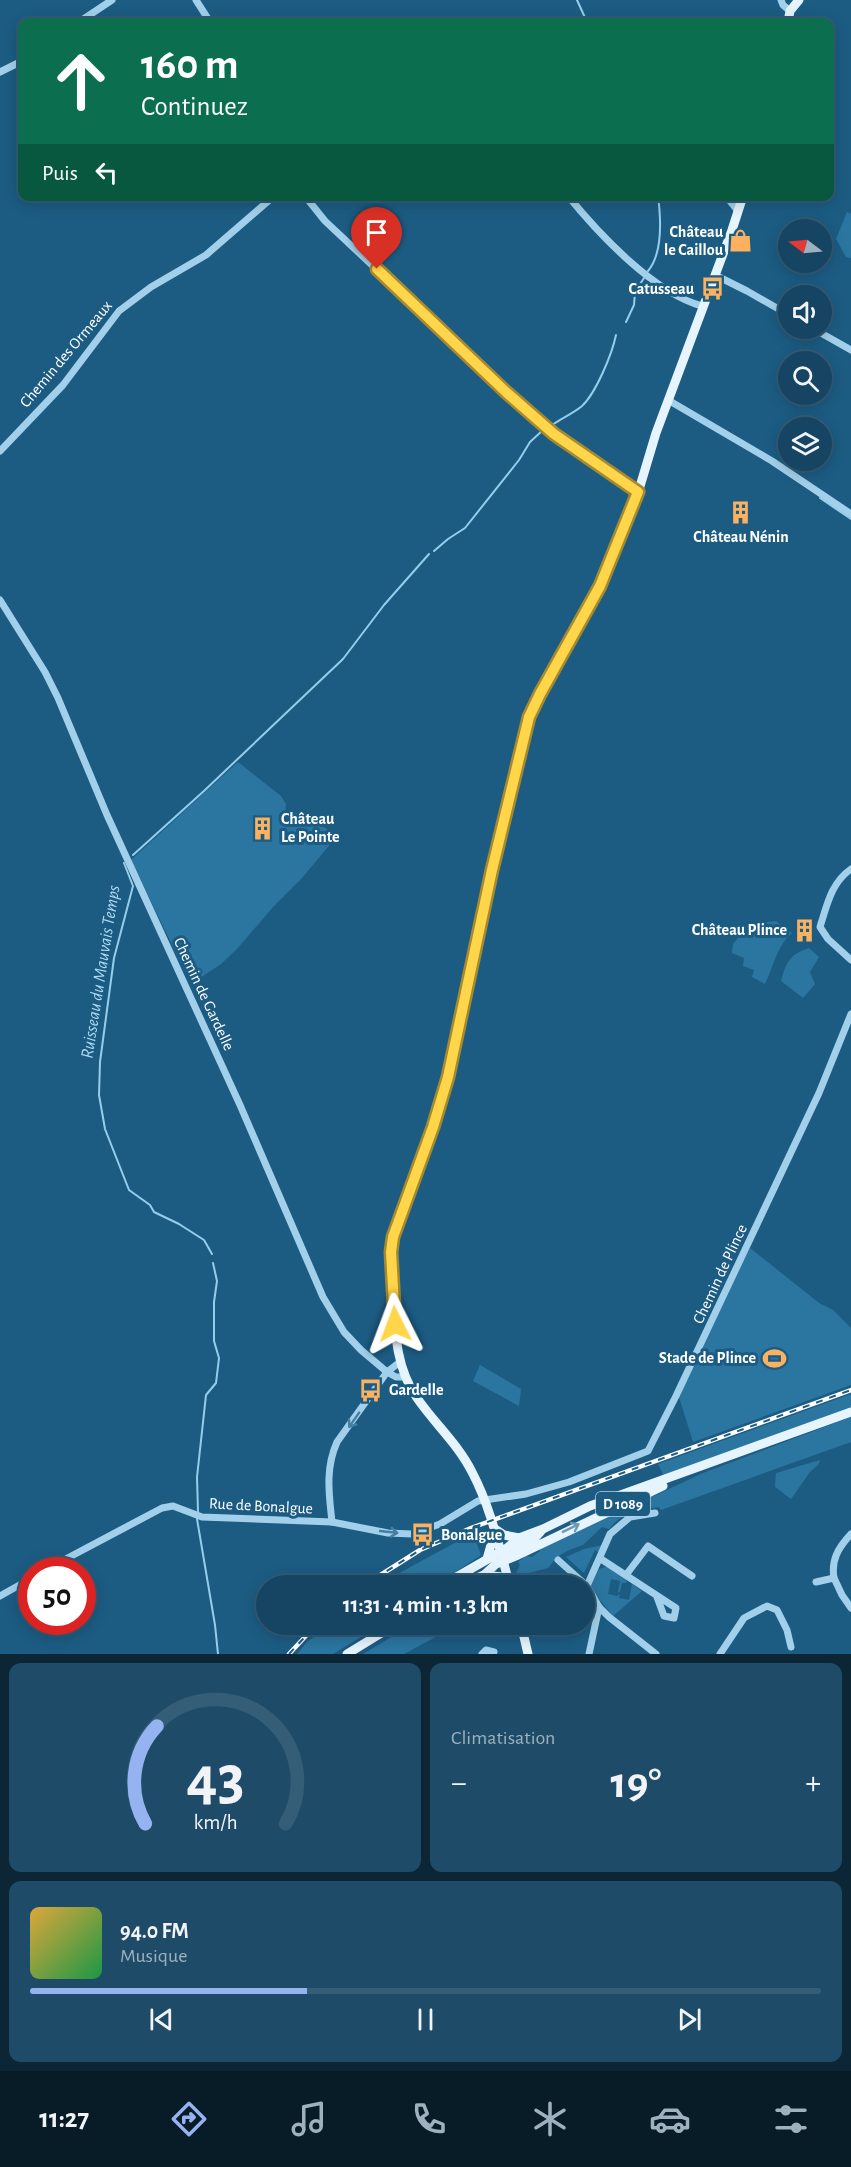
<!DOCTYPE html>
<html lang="fr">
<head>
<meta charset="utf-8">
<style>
  body { margin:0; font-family:"Alegreya Sans",sans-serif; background:#1e4c68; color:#f1f3f6; height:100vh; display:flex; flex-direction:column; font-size:22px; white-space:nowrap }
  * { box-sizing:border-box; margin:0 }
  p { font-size:20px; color:#9db1be }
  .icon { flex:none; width:33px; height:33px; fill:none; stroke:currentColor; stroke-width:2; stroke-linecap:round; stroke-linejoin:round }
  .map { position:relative; height:1654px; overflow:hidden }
  .side { display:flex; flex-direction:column; gap:9px; padding:9px; background:#0c2636; flex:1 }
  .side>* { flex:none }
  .guide { position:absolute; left:18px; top:18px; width:816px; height:183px; border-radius:12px; box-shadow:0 3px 15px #0003,0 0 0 2px #345d77; background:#0b6e4f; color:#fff; overflow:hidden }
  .needle { width:39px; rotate:286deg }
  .buttons { position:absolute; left:778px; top:219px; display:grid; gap:12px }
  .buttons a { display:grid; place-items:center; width:54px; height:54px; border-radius:50%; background:#154562; box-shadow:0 3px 15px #0003,0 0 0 2px #345d77; font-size:30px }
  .speed { position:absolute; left:18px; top:1557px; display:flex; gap:12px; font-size:30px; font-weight:700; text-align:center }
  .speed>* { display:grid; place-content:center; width:78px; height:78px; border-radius:50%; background:#154562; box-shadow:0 3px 15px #0003,0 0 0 2px #345d77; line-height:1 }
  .speed .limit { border:9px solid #d22; background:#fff; color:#111 }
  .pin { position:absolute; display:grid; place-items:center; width:51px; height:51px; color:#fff; margin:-62px -26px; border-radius:50% 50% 50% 0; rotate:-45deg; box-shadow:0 0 6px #0007 }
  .pin .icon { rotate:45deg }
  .me { position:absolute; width:66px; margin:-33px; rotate:357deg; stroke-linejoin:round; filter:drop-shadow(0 0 4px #0008) }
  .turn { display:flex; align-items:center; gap:21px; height:126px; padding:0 24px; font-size:27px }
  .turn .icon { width:78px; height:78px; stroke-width:2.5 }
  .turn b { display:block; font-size:42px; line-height:51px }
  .then { display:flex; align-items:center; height:57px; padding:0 24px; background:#0003; gap:12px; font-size:22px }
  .big { font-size:45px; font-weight:700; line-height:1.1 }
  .side .tile { flex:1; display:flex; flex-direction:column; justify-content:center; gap:9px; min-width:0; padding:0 21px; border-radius:12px; background:#1e4c68 }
  .side .dial { align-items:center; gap:0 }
  .dial svg { height:156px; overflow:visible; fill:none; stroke:#345d77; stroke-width:7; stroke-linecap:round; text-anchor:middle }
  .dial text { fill:#f1f3f6; stroke:none }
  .song { display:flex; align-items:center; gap:18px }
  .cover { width:72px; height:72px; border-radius:9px; background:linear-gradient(135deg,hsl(40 70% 55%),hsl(140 70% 35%)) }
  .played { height:6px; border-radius:3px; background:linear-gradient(90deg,#95b2f1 35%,#345d77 35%) }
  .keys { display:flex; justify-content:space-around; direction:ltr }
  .heat { display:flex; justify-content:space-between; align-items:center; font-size:33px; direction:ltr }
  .side .tiles { flex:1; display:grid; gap:9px; grid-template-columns:1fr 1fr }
  .tile:last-child { grid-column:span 2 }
  .trip { position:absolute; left:256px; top:1575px; width:339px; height:60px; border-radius:30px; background:#154562; box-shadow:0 3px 15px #0003,0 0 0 2px #345d77; font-weight:700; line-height:60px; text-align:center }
  .menu { display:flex; height:96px; justify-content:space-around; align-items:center; background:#081c27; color:#9db1be }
  .menu .icon { width:42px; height:42px }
  .menu .current { color:#95b2f1 }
  .menu b { font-size:27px; color:#f1f3f6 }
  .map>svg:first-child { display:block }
  .green { fill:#2b76a0 }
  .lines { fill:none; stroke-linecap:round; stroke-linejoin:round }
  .stream { stroke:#95ceec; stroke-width:2 }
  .minor { stroke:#a2d0ea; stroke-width:7 }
  .major { stroke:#e6f4fe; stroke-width:9 }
  .rail-casing { stroke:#fff; stroke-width:4.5 }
  .rail { stroke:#1c5c83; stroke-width:2; stroke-dasharray:7; stroke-linecap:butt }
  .oneway { stroke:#447fa2 }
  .oneway2 { stroke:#6d99b4 }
  .route-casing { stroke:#a68a30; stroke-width:15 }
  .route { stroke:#ffd54a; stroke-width:10 }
  .labels { text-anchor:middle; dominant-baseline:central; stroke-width:6; stroke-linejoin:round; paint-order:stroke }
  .shield { fill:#1c5c83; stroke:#bbceda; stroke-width:1.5 }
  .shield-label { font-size:15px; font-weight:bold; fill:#fff }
  .poi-label { font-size:16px; font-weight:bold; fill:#fff; stroke:#1c5c83; text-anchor:end }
  .street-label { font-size:16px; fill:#fff; stroke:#1c5c83 }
  .water-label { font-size:18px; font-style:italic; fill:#add9f2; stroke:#1c5c83 }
</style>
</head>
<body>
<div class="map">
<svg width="851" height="1654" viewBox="0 0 851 1654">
  <rect width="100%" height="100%" fill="#1c5c83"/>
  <g class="green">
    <polygon points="847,212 851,214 851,258 846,257 836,239"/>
    <polygon points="238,762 281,796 286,804 285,813 300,823 307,815 331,832 335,832 334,834 337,836 302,878 273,907 237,949 221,964 191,984 131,860"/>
    <path d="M776,921L792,933C776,947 774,966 765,984L752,977L754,970L743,966L744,958L732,953L733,944L749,924Z"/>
    <path d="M809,948L819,957L810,972L815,984L803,998L781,981C786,962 790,954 809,948Z"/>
    <polygon points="750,1248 819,1303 833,1310 851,1328 851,1385 693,1442 679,1397"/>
    <polygon points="480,1365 521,1389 519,1406 473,1381"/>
    <polygon points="851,1394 851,1408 664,1476 658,1464"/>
    <path d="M851,1417V1442L661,1510L659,1507C638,1510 622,1512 609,1529L602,1527L583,1545L569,1550L557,1557L548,1568L514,1577L520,1565L518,1562L526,1556L532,1557L540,1551V1546L652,1494L654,1496L703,1473Z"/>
    <polygon points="820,1460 819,1464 810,1472 791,1499 775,1487 776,1473"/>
    <polygon points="473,1533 481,1555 436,1585 381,1586 392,1577"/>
    <polygon points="603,1545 600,1553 595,1550 584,1573 566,1557 584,1549"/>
    <polygon points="609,1566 627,1580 626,1583 622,1583 620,1592 618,1592 620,1581 611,1579 608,1594 617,1596 620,1594 619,1598 629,1600 632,1584 642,1591 613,1616 590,1588 599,1569"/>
    <polygon points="413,1624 442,1625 443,1633 404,1654 363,1654"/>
    <polygon points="330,1625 330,1624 380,1625 333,1654 297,1654 307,1642"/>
  </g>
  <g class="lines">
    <g class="stream">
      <polyline points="577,0 587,22"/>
      <path d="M648,271C663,253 661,219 658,196"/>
      <polyline points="626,322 634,305 635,292 644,278"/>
      <path d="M551,426C560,419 574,413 582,406C596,393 612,354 616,335"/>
      <polyline points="820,498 851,519"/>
      <polyline points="434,551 448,539 465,528 519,460 530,442 543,430"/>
      <polyline points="133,855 205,790 343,659 384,605 429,554"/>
      <polyline points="124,863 133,886 114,958 100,1062 99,1095 105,1129 129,1190 150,1205 154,1212 179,1224 204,1240 212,1254"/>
      <polyline points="198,1512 197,1477 206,1395 216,1383 219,1358 214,1341 214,1302 217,1281 213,1263"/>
      <polyline points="197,1519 215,1625 218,1654"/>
    </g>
    <g class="minor">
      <polyline points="196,0 210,22"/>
      <polyline points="781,0 783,5 790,11"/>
      <polyline points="79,22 112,0"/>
      <polyline points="0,72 22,61"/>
      <polyline points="305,196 325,221 534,417 554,434 638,492"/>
      <path d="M568,196C599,234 654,293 702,306"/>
      <polyline points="726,196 738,211"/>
      <polyline points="715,275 747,291 789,315"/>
      <polyline points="812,328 851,350"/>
      <polyline points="668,400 772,461 851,514"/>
      <polyline points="0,451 63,385 119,311 151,287 206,255 274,196"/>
      <polyline points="0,600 45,672 58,698 107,815 240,1105 323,1297 344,1332 361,1350 387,1372 396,1377 405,1377"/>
      <path d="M851,869C831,883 827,905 820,927L828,939L851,960"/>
      <path d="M332,1522C329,1494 325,1469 337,1442L387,1372L400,1362"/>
      <polyline points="601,1559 676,1608 674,1618 664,1616 657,1597"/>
      <polyline points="558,1560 587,1586 599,1607 609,1617 656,1654"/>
      <polyline points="45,1570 162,1508 173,1506 202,1517 332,1522 388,1533 412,1534 440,1524 478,1501 526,1494 569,1482 648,1451 676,1396 819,1093 851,1014"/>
      <polyline points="626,1575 648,1546 692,1576"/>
      <polyline points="834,1578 842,1595 851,1608"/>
      <path d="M816,1582L834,1578C831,1560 838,1548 851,1534"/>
      <polyline points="587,1586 610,1534 630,1517 655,1513"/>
      <polyline points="0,1596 32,1578"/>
      <polyline points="482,1654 486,1650 494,1652"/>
      <polyline points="589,1654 599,1607"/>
      <polyline points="720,1654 744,1618 767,1606 777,1610 787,1630 791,1647"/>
    </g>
    <g class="major">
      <polyline points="788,22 790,11 799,0"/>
      <polyline points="495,1529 504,1535 519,1538"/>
      <polyline points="508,1553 534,1539 541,1531"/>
      <polyline points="487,1559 495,1531"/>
      <polyline points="484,1575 502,1577 509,1584"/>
      <polyline points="441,1586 507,1548 519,1538 543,1529 590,1506 851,1412"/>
      <polyline points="458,1586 484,1575 496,1564 518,1555 663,1486"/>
      <path d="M510,1586C499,1547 491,1508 472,1472C458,1444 435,1424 417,1398C395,1367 395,1329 393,1292C392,1274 391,1256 394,1237L433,1127L448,1077L492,870L529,717L540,694L600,586L638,493L656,433L732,230L743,196"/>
      <polyline points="521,1624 528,1654"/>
      <polyline points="347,1654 396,1624"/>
    </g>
    <defs>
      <g id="rail">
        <polyline points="363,1586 420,1550 471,1528 851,1390"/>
        <polyline points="289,1654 317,1624"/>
      </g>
    </defs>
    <use href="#rail" class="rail-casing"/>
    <use href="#rail" class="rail"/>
  </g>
  <defs><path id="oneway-shaft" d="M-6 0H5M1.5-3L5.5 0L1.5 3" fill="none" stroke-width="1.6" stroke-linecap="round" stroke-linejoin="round" transform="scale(1.5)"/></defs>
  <g class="oneway">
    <use href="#oneway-shaft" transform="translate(354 1420) rotate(125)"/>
    <use href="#oneway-shaft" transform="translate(389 1532) rotate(6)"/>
  </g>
  <use class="oneway2" href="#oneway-shaft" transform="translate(571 1528) rotate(-26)"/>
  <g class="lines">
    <defs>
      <polyline id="route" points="377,269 506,392 554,434 638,492 600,586 540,694 529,717 492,870 448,1077 433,1127 393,1237 391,1252 395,1324"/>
    </defs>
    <use href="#route" class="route-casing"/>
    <use href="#route" class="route"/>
  </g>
  <defs>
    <symbol id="shop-bare" viewBox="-9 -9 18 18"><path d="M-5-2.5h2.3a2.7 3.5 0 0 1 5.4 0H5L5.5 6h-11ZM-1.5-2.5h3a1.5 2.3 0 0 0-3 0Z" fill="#fbb15f" stroke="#1c5c83" stroke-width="2.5" paint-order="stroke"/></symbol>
    <symbol id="bus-bare" viewBox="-9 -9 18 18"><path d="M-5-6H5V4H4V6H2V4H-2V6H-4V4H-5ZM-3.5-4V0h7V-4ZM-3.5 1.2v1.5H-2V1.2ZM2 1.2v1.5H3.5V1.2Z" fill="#fbb15f" stroke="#1c5c83" stroke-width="2.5" paint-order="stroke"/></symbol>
    <symbol id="building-bare" viewBox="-9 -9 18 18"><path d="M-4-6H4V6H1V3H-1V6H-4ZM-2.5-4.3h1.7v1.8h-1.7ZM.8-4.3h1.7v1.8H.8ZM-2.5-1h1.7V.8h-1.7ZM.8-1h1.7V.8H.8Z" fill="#fbb15f" stroke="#1c5c83" stroke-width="2.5" paint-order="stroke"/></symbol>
    <symbol id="stadium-bare" viewBox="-9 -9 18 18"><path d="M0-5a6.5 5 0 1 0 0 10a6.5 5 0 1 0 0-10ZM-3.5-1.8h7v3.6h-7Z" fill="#fbb15f" stroke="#1c5c83" stroke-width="2.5" paint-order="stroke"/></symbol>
  </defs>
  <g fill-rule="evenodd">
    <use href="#shop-bare" x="724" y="224" width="33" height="33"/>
    <use href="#bus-bare" x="696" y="272" width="33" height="33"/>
    <use href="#building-bare" x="724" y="496" width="33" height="33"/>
    <use href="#building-bare" x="246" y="812" width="33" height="33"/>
    <use href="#building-bare" x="788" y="914" width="33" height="33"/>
    <use href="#stadium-bare" x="758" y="1342" width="33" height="33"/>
    <use href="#bus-bare" x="354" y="1374" width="33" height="33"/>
    <use href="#bus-bare" x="406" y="1518" width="33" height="33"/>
  </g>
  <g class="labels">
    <rect class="shield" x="596" y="1492" width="54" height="24" rx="4.5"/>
    <g class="shield-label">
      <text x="623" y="1504">D 1089</text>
    </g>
    <g class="poi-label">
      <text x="723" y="232">Château<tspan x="723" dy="18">le Caillou</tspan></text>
      <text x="694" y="289">Catusseau</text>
      <text x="741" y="537" text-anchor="middle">Château Nénin</text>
      <text x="281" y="819" text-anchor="start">Château<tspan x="281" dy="18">Le Pointe</tspan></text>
      <text x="787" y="930">Château Plince</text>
      <text x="756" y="1358">Stade de Plince</text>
      <text x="389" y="1390" text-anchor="start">Gardelle</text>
      <text x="441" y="1535" text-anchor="start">Bonalgue</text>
    </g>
    <g class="street-label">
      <text transform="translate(66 354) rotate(-50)">Chemin des Ormeaux</text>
      <text transform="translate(204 994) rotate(65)">Chemin de Gardelle</text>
      <text transform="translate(720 1274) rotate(-65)">Chemin de Plince</text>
      <text transform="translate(261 1506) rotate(3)">Rue de Bonalgue</text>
    </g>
    <g class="water-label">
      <text transform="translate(101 972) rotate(-81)">Ruisseau du Mauvais Temps</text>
    </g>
  </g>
</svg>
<div class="buttons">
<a><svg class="needle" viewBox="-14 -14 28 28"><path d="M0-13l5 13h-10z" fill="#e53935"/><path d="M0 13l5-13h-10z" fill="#9db1be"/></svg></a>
<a><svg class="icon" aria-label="sound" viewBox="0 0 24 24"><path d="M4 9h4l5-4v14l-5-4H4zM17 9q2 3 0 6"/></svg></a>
<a><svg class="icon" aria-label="search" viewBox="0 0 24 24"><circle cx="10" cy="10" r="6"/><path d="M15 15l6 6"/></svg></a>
<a><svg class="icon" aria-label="layers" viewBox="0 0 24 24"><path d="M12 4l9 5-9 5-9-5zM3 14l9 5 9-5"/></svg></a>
</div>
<div class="speed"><div class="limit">50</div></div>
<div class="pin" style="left:377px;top:269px;background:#d93025"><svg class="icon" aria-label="arrive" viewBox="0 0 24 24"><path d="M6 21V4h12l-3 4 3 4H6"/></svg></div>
<svg class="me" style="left:395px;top:1324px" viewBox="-20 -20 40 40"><path d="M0-17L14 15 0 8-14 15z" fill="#ffd54a" stroke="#fff" stroke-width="4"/></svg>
<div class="trip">11:31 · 4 min · 1.3 km</div>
<div class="guide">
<div class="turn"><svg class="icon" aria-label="ahead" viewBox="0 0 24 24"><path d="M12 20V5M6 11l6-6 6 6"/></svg><div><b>160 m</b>Continuez</div></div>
<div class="then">Puis<svg class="icon" aria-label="left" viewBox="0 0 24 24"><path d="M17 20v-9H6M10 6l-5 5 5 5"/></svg></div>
</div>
</div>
<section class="side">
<div class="tiles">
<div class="tile dial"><svg viewBox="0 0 100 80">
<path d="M14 69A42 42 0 1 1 86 69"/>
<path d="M14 69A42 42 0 0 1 20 19" stroke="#95b2f1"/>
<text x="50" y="56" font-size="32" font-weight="700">43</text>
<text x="50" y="72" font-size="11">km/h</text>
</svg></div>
<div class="tile"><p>Climatisation</p>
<div class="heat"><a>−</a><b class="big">19°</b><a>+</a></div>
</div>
<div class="tile">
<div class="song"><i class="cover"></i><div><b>94.0 FM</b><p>Musique</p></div></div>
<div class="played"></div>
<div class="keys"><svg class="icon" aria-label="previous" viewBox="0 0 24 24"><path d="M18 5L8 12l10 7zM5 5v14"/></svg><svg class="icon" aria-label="pause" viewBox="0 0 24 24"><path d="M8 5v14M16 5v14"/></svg><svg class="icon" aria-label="next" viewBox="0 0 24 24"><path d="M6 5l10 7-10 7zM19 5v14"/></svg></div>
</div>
</div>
</section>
<nav class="menu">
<b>11:27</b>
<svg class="icon current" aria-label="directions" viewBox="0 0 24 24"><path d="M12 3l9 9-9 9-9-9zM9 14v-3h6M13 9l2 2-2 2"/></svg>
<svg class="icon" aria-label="music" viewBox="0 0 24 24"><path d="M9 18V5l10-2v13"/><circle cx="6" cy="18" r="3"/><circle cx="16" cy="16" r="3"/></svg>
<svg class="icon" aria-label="phone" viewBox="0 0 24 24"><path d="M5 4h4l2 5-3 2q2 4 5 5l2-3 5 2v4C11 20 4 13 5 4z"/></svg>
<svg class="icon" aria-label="climate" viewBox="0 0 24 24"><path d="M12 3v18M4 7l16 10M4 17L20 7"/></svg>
<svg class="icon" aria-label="car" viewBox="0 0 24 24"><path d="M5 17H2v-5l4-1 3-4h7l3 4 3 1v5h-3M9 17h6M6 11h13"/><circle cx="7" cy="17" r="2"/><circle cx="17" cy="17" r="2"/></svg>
<svg class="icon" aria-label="filters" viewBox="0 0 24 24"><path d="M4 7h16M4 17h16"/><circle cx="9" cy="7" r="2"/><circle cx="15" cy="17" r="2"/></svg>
</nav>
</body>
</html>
